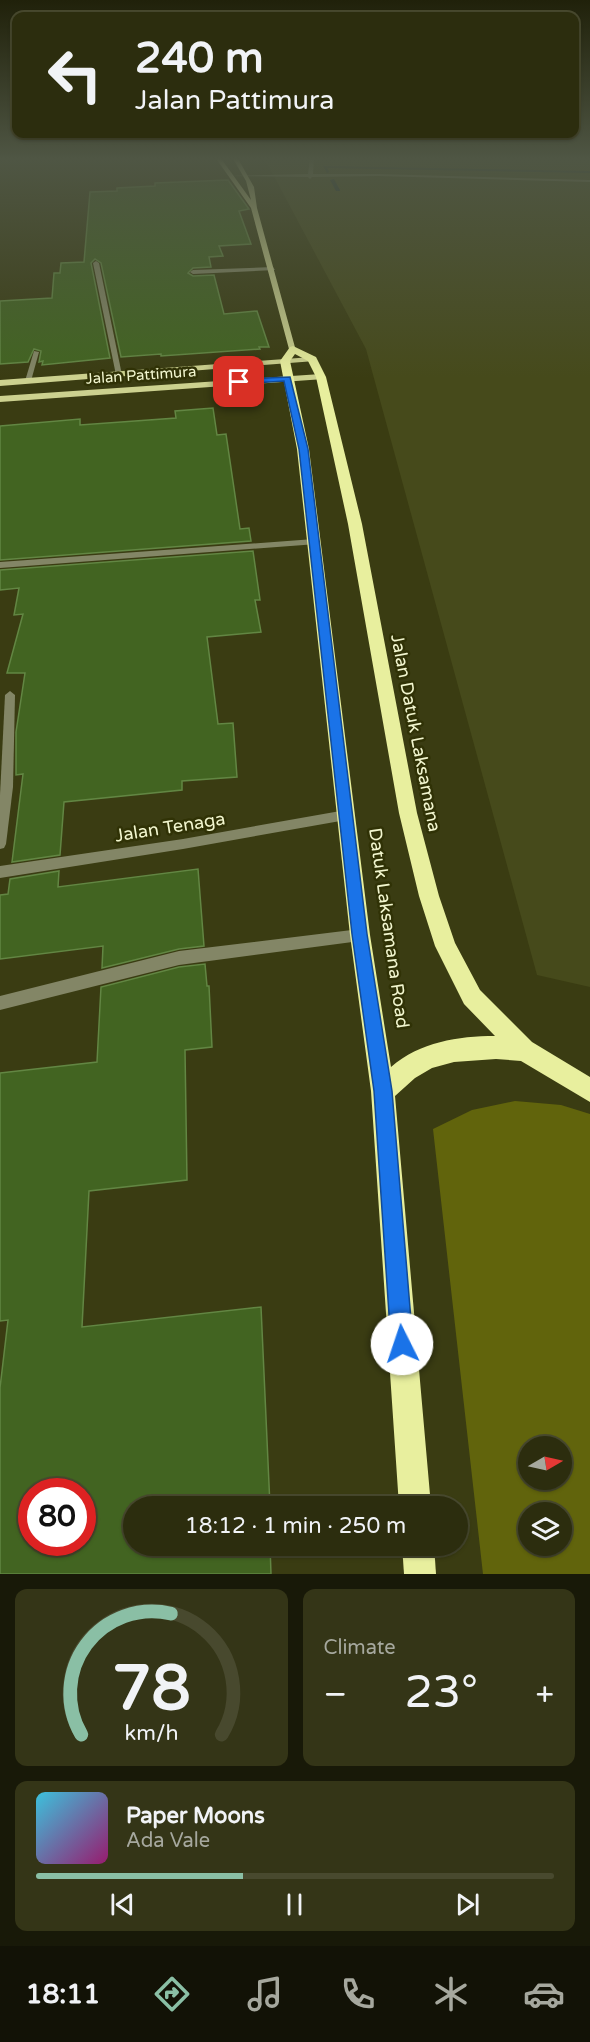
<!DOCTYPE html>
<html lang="en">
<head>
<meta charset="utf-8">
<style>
  body { margin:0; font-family:"Varela Round",sans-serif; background:#343517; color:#f1f3f6; height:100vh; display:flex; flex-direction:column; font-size:22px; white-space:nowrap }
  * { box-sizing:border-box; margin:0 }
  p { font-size:20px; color:#a6a89e }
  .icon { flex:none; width:33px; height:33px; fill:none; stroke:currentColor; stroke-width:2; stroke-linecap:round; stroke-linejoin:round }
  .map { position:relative; height:1574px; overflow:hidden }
  .details { display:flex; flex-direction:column; gap:15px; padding:15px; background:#181908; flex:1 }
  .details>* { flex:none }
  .top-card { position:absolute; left:12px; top:12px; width:567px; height:126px; border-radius:12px; box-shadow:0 2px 4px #0004,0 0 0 2px #48492e; background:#2c2d0e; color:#f1f3f6; overflow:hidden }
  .needle { width:39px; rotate:81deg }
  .tools { position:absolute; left:518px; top:1436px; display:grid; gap:12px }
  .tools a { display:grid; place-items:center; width:54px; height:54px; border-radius:50%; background:#2c2d0e; box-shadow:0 2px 4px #0004,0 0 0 2px #48492e; font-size:30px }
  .speed { position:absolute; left:18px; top:1478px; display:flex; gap:12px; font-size:30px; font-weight:700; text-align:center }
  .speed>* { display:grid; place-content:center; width:78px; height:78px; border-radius:50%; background:#2c2d0e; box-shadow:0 2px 4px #0004,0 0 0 2px #48492e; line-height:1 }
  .speed .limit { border:9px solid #d22; background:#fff; color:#111 }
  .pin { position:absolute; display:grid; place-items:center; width:51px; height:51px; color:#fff; margin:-26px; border-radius:12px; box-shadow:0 3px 9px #0006 }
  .me { position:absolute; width:66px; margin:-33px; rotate:356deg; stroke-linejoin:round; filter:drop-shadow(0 0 4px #0008) }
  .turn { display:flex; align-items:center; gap:21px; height:126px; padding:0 24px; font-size:27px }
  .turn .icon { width:78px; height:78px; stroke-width:2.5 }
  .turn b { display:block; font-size:42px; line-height:51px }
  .big { font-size:45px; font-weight:600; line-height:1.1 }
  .details .widget { flex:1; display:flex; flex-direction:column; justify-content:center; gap:9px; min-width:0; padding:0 21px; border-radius:12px; background:#343517 }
  .details .dial { align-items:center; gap:0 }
  .dial svg { height:156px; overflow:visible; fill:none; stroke:#48492e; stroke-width:7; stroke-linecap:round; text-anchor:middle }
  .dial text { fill:#f1f3f6; stroke:none }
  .song { display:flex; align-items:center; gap:18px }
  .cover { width:72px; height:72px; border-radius:9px; background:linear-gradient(135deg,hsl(190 70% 55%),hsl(320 70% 35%)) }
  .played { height:6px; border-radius:3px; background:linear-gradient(90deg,#8abfa5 40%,#48492e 40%) }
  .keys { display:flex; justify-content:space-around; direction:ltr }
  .heat { display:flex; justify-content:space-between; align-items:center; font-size:33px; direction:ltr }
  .details .tiles { flex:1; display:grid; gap:15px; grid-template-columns:1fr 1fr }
  .widget:last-child { grid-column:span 2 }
  .trip { position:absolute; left:123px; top:1496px; width:345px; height:60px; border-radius:30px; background:#2c2d0e; box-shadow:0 2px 4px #0004,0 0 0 2px #48492e; font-weight:600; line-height:60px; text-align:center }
  .tabs { display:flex; height:96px; justify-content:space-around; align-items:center; background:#121206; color:#a6a89e }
  .tabs .icon { width:42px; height:42px }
  .tabs .active { color:#8abfa5 }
  .tabs b { font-size:27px; color:#f1f3f6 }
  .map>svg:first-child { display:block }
  .built { fill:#464a1b }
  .green { fill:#61640c; fill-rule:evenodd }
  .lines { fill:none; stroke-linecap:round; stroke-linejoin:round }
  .stream { fill:#152934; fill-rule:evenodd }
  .building { fill:#426421; stroke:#628643; stroke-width:1.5; fill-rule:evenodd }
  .lane { fill:#838666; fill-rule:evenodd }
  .street { fill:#838666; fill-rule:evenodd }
  .primary { fill:#ccd18f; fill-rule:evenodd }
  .highway { fill:#e8ef9e; fill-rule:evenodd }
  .route { fill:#1a73e8; stroke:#114b97; stroke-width:1.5 }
  .labels { text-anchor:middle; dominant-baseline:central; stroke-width:5; stroke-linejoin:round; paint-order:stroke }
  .far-street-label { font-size:15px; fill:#f2f6cf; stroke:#303206 }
  .street-label { font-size:18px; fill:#f2f6cf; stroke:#303206 }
</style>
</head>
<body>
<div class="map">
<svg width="590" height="1574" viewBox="0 0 590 1574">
  <rect width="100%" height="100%" fill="#3a3c12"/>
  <polygon class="built" points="260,157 590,157 590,987 537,975 366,349 268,165"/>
  <path class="green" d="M515,1101L561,1105L590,1114V1574H483L433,1129L472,1110ZM528,1446H561V1479H528ZM528,1512H561V1545H528Z"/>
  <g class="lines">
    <g class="stream">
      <polygon points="323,166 590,171 590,173 327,168 329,172 327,173"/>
      <polygon points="334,179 340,190 340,191 336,191 330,180"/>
    </g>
  </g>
  <g class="building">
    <polygon points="228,180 249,209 239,211 251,244 219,246 223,256 209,257 211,267 193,268 188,273 193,276 214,275 224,314 257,311 269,347 259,347 260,349 161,356 161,354 121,357 101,263 95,259 91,263 110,358 42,365 43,361 39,362 41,351 34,349 28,362 0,364 0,301 52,298 54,273 60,273 61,263 84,262 90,192 117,191 117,188 155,186 155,183"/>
    <polygon points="213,408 217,435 226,434 240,529 249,528 251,541 0,560 0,426 80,419 80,425 176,418 175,411"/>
    <polygon points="253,551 260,600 255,600 261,632 207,637 218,724 233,723 237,777 182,781 182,790 64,802 60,855 12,862 23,774 16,775 16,732 25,673 7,673 23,614 14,615 19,588 0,590 0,570"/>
    <polygon points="198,869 204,946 179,949 102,968 103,946 0,959 0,895 8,894 10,879 59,871 58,887"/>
    <path d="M205,964L207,986H209L212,1047L185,1050L187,1180L89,1191L82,1327L261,1307L270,1506H134V1545H270L271,1574H0V1388L8,1320L0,1321V1073L97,1062L101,987L179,967ZM32,1491H82V1542H32Z"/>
  </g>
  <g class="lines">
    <g class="lane">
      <polygon points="310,157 314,157 313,174 378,174 590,180 590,182 378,176 312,177 310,179 308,177 229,176 308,174"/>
      <polygon points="273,267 275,270 193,274 190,272 193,270"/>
      <polygon points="34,351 39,352 31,381 28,383 25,381"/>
      <polygon points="10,691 15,695 13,787 6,844 4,848 0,849 0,795 5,695"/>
      <polygon points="360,929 365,931 367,935 365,939 360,941 179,965 0,1010 0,996 179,951"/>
    </g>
    <g class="street">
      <polygon points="96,261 99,263 122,375 119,377 116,375 93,263"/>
      <polygon points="314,539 318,542 317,544 0,568 0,562"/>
      <polygon points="346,810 350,811 352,815 350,819 346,820 183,849 0,878 0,866 183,839"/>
    </g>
    <g class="primary">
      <polygon points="220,157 251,200 246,181 232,157 237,157 254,187 257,208 296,351 289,349 251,208 215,157"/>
      <polygon points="312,357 316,359 315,361 0,386 0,380"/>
      <polygon points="321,374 324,375 324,379 0,402 0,396"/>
    </g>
    <g class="highway">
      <path d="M293,346L316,357L326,377L362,524L417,813L439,896L455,943L480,990L532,1042L590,1077V1102L521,1061L496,1059L454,1062L432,1068L415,1078L395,1096L431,1506H399L371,1091L350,935L297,449L280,361L290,347ZM295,354L308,361L316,377L348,524L399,813L419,896L435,946L464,1004L495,1036C458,1036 420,1042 391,1067L370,935L309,449L290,361Z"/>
      <polygon points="402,1545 434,1545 436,1574 404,1574"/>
    </g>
  </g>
  <linearGradient id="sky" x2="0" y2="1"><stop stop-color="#20210a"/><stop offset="0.42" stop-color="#4f5644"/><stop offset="1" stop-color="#4f5644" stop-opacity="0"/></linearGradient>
  <rect width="590" height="378" fill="url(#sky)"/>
  <polygon class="route" points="290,377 308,449 367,934 392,1091 413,1344 410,1352 402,1355 395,1352 391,1344 374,1091 352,934 299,449 284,381 239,384 235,382 239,379"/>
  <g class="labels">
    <g class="far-street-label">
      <text transform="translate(141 375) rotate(-4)">Jalan Pattimura</text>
    </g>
    <g class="street-label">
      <text transform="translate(416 733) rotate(79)">Jalan Datuk Laksamana</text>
      <text transform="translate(170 827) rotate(-9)">Jalan Tenaga</text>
      <text transform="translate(389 928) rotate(82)">Datuk Laksamana Road</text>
    </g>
  </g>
</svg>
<div class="tools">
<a><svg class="needle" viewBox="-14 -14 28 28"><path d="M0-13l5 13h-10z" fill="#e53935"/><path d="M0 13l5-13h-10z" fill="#a6a89e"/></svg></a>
<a><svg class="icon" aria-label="layers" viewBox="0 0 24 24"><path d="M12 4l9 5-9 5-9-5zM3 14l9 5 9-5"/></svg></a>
</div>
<div class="speed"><div class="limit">80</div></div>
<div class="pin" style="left:239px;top:382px;background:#d93025"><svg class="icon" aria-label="arrive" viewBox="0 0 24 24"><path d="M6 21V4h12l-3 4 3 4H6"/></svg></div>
<svg class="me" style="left:402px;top:1344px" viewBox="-20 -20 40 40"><circle r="19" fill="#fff"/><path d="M0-13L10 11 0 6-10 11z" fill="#1a73e8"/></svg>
<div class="trip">18:12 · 1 min · 250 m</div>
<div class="top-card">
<div class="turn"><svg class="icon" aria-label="left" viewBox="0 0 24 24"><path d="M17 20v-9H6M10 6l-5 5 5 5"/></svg><div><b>240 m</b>Jalan Pattimura</div></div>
</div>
</div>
<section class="details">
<div class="tiles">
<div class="widget dial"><svg viewBox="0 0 100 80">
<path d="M14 69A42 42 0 1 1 86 69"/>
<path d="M14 69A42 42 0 0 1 60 7" stroke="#8abfa5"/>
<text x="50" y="56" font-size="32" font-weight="700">78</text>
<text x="50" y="72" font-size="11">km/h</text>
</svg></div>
<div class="widget"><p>Climate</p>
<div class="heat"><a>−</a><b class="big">23°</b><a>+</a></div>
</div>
<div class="widget">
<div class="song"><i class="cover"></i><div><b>Paper Moons</b><p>Ada Vale</p></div></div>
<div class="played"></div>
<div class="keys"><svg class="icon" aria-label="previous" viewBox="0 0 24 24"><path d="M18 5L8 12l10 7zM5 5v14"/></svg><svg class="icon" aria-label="pause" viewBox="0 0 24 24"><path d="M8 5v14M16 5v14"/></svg><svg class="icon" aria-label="next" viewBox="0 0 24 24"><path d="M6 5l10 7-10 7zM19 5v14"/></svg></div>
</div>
</div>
</section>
<nav class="tabs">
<b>18:11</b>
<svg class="icon active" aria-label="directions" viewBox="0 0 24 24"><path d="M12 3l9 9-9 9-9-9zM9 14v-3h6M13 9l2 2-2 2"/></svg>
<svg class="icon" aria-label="music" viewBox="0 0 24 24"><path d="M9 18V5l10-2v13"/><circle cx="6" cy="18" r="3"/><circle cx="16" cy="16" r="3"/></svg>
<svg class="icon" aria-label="phone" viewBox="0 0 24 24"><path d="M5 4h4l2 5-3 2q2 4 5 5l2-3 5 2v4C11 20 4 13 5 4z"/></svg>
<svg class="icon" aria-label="climate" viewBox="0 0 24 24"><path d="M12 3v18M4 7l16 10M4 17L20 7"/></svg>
<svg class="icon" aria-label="car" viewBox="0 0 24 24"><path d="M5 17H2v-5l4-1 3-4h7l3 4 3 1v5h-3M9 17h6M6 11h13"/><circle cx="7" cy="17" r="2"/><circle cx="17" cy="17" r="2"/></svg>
</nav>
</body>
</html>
